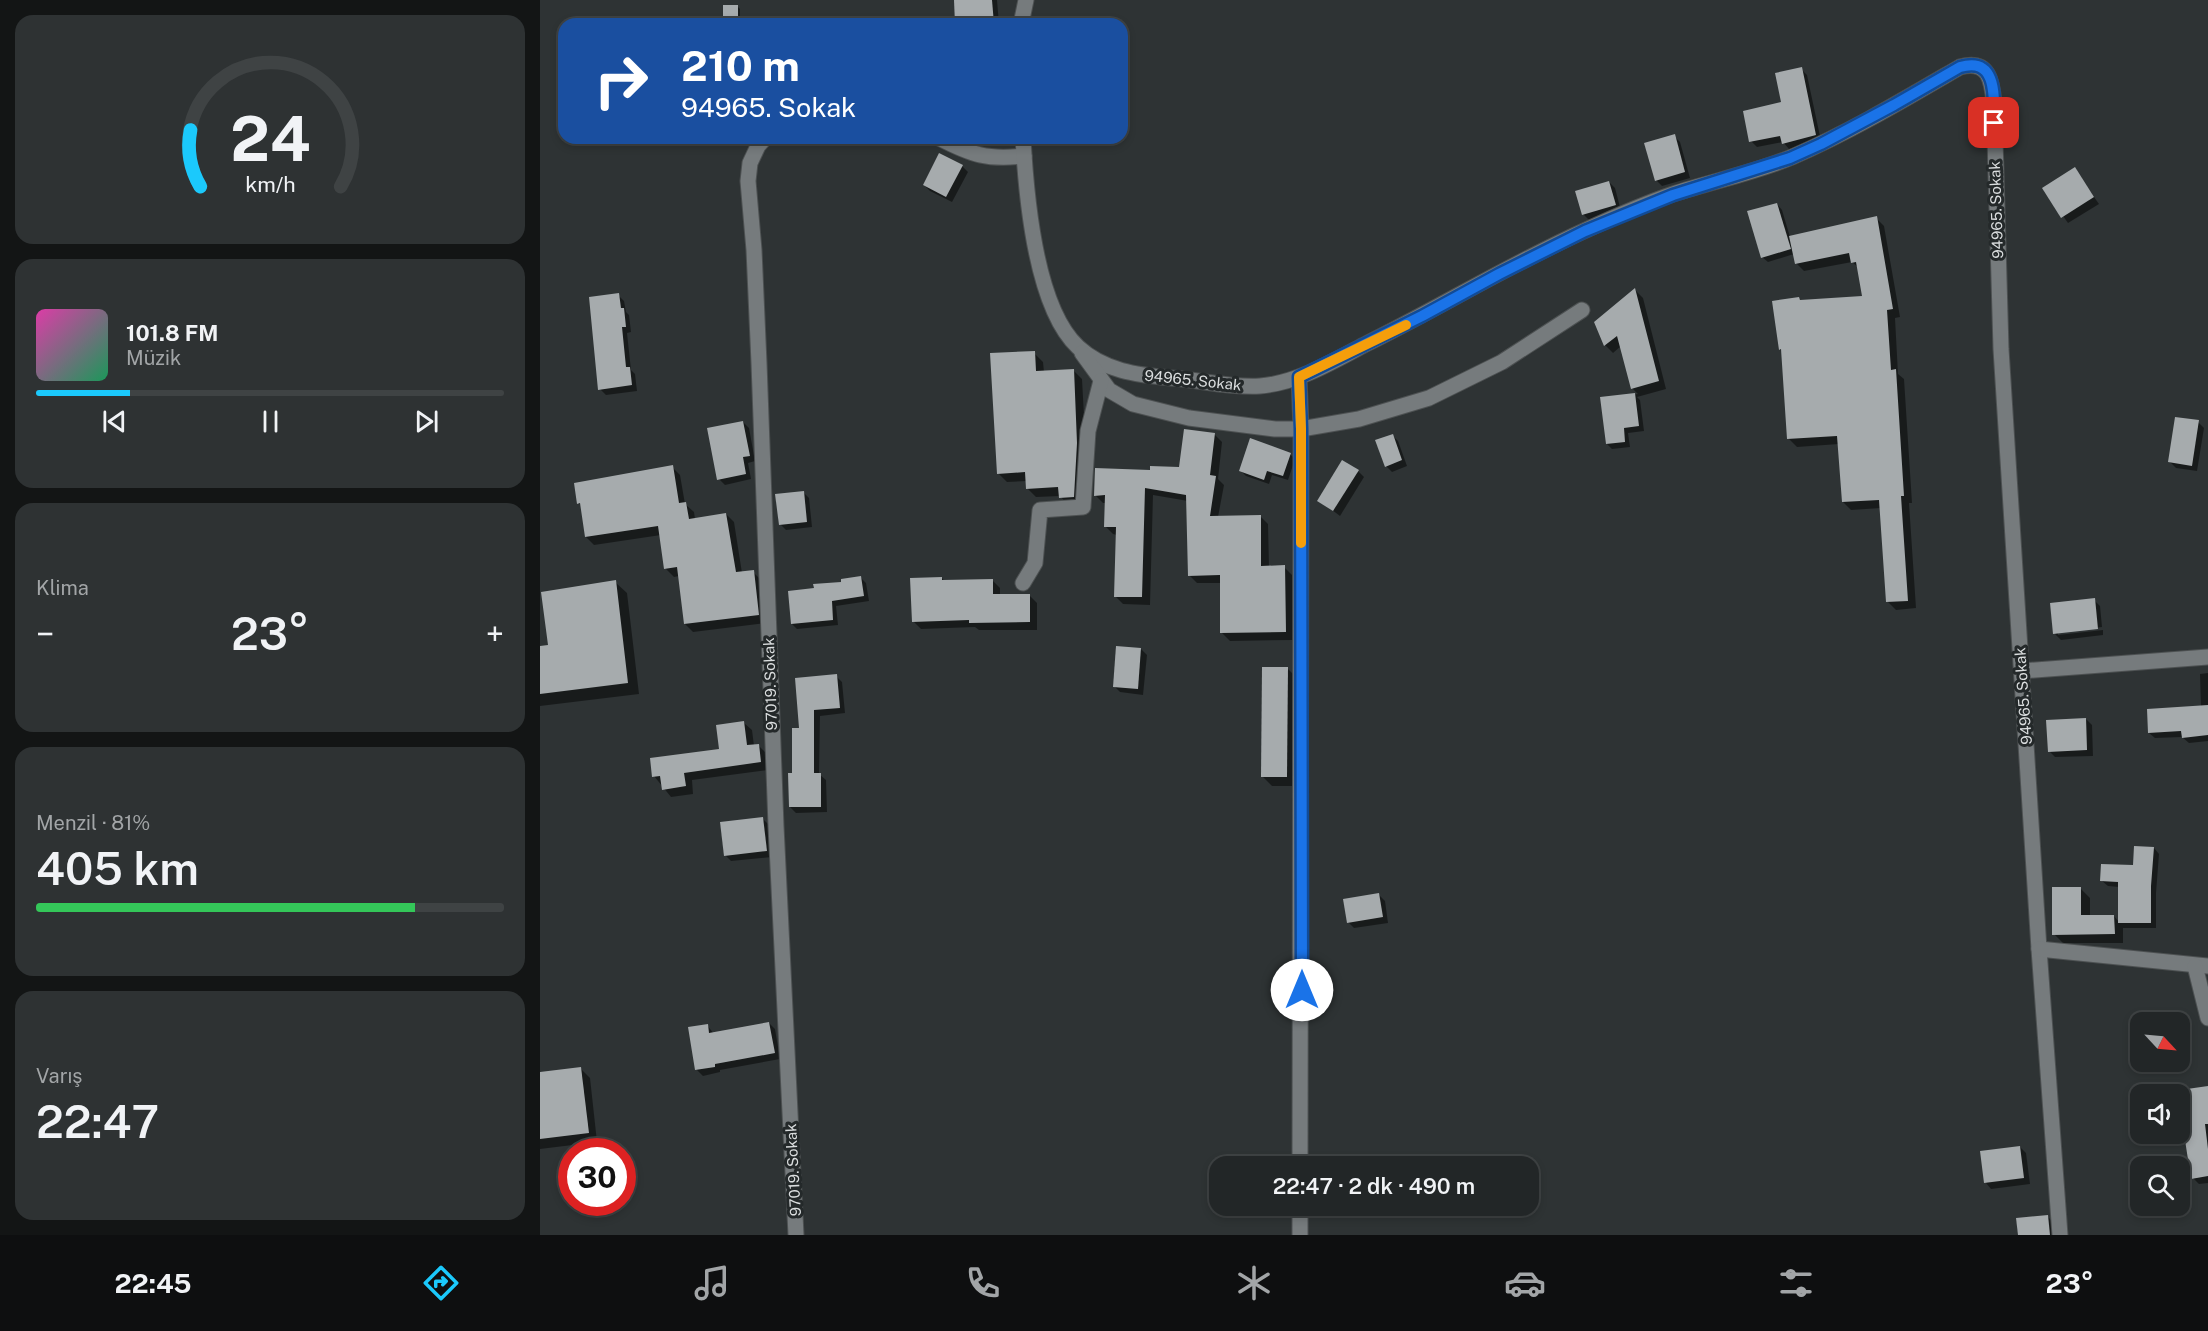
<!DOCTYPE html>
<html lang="tr">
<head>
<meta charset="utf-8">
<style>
  body { margin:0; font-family:"Public Sans",sans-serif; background:#2e3233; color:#f1f3f6; height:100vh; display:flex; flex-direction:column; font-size:22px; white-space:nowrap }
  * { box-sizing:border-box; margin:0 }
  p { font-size:20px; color:#a2a5a7 }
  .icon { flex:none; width:33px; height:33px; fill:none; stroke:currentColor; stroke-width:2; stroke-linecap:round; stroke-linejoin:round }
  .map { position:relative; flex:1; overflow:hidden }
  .drawer { display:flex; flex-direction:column; gap:15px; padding:15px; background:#131515; width:540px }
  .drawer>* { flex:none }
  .banner { position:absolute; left:18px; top:18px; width:570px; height:126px; border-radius:18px; box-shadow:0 3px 9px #0003,0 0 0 2px #3f4344; background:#1a4fa0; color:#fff; overflow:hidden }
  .needle { width:39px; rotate:116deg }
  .fabs { position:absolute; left:1590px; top:1012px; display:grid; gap:12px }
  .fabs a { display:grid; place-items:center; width:60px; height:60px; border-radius:12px; background:#222627; box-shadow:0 3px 9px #0003,0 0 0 2px #3f4344; font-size:30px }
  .speed { position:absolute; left:18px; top:1138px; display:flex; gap:12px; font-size:30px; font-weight:700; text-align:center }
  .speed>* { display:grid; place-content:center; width:78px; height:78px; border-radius:50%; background:#222627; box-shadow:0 3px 9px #0003,0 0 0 2px #3f4344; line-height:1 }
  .speed .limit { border:9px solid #d22; background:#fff; color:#111 }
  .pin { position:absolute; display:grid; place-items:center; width:51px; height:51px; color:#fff; margin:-26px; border-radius:12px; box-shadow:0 3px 9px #0006 }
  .me { position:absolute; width:66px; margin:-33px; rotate:0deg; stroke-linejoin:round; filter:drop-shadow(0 0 4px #0008) }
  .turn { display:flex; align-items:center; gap:21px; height:126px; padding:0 24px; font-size:27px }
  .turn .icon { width:78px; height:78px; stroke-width:2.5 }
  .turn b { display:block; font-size:42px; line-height:51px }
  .big { font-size:45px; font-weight:600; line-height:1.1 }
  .drawer .card { flex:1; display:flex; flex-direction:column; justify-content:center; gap:9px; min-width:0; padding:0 21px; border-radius:18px; background:#2e3233 }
  .drawer .dial { align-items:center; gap:0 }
  .dial svg { height:156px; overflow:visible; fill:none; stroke:#3f4344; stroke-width:7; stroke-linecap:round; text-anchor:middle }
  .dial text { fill:#f1f3f6; stroke:none }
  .song { display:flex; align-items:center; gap:18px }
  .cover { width:72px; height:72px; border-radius:9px; background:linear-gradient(135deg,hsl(320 70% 55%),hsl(150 70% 35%)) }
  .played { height:6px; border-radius:3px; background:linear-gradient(90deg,#1bc9fc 20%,#3f4344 20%) }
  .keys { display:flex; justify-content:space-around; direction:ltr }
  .heat { display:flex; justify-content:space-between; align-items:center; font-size:33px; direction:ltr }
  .charge { height:9px; border-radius:4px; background:linear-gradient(90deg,#34c759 81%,#3f4344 0) }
  .trip { position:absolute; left:669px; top:1156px; width:330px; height:60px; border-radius:18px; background:#222627; box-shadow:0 3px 9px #0003,0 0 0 2px #3f4344; font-weight:600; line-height:60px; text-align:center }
  .tab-bar { display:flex; height:96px; justify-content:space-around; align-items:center; background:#0e0f10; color:#a2a5a7 }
  .tab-bar .icon { width:42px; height:42px }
  .tab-bar .selected { color:#1bc9fc }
  .tab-bar b { font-size:27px; color:#f1f3f6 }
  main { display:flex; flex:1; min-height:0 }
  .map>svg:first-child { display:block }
  .shadow { fill:#0007 }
  .building { fill:#a6abad }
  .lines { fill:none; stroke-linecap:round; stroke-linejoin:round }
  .minor-casing { stroke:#4d5152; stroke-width:17 }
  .minor { stroke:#767b7d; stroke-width:15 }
  .route-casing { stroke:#114b97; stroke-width:15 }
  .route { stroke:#1a73e8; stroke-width:10 }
  .slow { stroke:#f59e0b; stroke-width:10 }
  .labels { text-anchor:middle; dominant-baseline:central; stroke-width:6; stroke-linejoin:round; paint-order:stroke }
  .street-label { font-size:15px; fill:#daddde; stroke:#24292a }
</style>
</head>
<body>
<main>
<section class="drawer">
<div class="card dial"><svg viewBox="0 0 100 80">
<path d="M14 69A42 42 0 1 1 86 69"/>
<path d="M14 69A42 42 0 0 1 9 40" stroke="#1bc9fc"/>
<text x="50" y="56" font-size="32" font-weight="700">24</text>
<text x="50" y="72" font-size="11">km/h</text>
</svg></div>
<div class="card">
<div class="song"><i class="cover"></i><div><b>101.8 FM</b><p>Müzik</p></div></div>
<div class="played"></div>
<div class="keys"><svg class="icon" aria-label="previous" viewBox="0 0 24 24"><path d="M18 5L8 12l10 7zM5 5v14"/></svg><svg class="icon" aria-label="pause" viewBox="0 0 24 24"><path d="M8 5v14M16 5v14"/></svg><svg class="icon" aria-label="next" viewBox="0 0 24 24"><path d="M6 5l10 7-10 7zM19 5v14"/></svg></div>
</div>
<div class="card"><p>Klima</p>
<div class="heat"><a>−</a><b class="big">23°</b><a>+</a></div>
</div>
<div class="card"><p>Menzil · 81%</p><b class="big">405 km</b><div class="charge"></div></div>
<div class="card"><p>Varış</p><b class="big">22:47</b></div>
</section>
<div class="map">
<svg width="1668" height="1235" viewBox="0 0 1668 1235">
  <rect width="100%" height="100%" fill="#2e3334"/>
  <g class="shadow">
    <polygon points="415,0 457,0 459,24 417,24"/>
    <polygon points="198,7 200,9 200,24 186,24 184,23"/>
    <polygon points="1261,69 1267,75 1281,141 1249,149 1243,142 1217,147 1211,141 1243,104"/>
    <polygon points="1134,136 1140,142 1150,178 1122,186 1116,180"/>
    <polygon points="422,166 428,172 412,202 390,191 384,185"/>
    <polygon points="1534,169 1559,204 1528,223 1504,189"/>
    <polygon points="1069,182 1075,188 1081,211 1049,220 1043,214"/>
    <polygon points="1237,204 1242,210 1250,237 1336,218 1344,226 1360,317 1355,318 1358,374 1364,379 1372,503 1369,503 1376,608 1356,610 1348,602 1341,508 1311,510 1303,502 1299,444 1257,447 1249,439 1242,352 1240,349 1259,299 1262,302 1323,297 1319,268 1312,262 1264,271 1256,263 1254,254 1228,262 1222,257"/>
    <polygon points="1095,290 1103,298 1126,389 1097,397 1100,400 1104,431 1088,433 1090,447 1072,449 1067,444 1062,399 1098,394 1092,388 1081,346 1073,353 1065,345 1055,322"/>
    <polygon points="78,295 84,301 86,312 89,315 91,332 87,333 91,370 95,374 97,391 66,395 60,389"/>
    <polygon points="494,353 503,362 504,372 533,370 542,379 546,453 542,505 529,506 520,496 496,497 487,488 487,481 467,482 458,473"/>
    <polygon points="203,422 209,428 215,461 208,463 211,479 185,485 179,479"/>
    <polygon points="1658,422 1664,428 1657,471 1636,468 1630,462"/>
    <polygon points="674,434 682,442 678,479 684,485 678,517 720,516 728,524 729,567 744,567 752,575 753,640 690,641 682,633 681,583 657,583 649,575 648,501 613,495 610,605 583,604 575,596 577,535 573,534 565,526 566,503 563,503 555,495 611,471 640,469"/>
    <polygon points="852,435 858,441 867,466 852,472 846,466"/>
    <polygon points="750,454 755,459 748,480 732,475 729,484 706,476 701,471"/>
    <polygon points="132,467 140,475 145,504 154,512 155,519 186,514 194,522 202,573 213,572 221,580 226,623 153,632 145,624 139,576 134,577 126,569 121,535 54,545 46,537 42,506 39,503"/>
    <polygon points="818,471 824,477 800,516 779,500"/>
    <polygon points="263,492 269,498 272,527 246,530 240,524"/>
    <polygon points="321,578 326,583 329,601 296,606 298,625 257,629 252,624 275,590"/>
    <polygon points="402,578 405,582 452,580 460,588 460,595 489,595 497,603 497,630 439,630 435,627 381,629 373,621"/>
    <polygon points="75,582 87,593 99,694 0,706 0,648 10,646"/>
    <polygon points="1554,600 1560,606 1562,627 1518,632 1518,635 1563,630 1563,635 1521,640 1515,634"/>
    <polygon points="601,649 607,655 603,695 580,692 574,686"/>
    <polygon points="748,669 757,678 756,786 732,786 723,777"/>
    <polygon points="1668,673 1668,741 1649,743 1642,737 1615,738 1609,733 1661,707 1660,674"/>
    <polygon points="296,676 302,682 305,713 280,716 279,774 286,780 287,812 256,813 250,807 253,775 261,730"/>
    <polygon points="1546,719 1552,725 1553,756 1515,757 1509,751"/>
    <polygon points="204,723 212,730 214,746 218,745 226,753 228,770 152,780 153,794 131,797 114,776 181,750"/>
    <polygon points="223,819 229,825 232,857 191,861 185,855"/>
    <polygon points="1614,848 1619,854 1616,893 1616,928 1583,928 1583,943 1523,943 1514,934 1541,889 1550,898 1550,916 1574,916 1579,922 1579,887 1568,886 1562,881 1595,867"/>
    <polygon points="839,895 845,901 848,923 814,928 808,922"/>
    <polygon points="229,1023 235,1029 240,1059 180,1070 180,1072 163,1076 157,1070 167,1025 174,1034"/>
    <polygon points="41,1069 50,1078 57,1142 0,1149 0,1074"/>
    <polygon points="1659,1088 1668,1117 1668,1183 1659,1184 1653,1178 1646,1133 1640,1134 1640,1095 1629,1095 1629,1093"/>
    <polygon points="1480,1147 1486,1153 1490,1184 1451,1189 1446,1183"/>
    <polygon points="1507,1216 1513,1222 1514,1235 1479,1235"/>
  </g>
  <g class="building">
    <polygon points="414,0 452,0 454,24 415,24"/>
    <rect x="183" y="5" width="15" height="18"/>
    <polygon points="1262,67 1276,135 1242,144 1240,136 1209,142 1203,111 1241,102 1235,73"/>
    <polygon points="1135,134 1145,172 1115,181 1104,143"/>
    <polygon points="399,153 423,165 406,197 383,185"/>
    <polygon points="1535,167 1554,197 1521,218 1502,188"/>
    <polygon points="1069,181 1076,205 1042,215 1035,191"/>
    <polygon points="1237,203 1251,249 1221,258 1207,211"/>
    <polygon points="1337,216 1353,309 1347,310 1351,370 1356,369 1364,496 1361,496 1368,601 1346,602 1339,500 1302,502 1297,436 1247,439 1241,349 1239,350 1232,301 1259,297 1260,300 1322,296 1316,262 1311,263 1309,253 1255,264 1249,236"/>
    <polygon points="1095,288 1119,381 1091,389 1077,336 1064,346 1054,322"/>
    <polygon points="79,293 81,308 84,308 86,327 82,327 86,367 90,367 92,385 58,390 49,297"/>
    <polygon points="495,351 496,371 534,369 537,443 534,497 519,498 518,487 486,489 485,472 457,474 450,353"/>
    <polygon points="1095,393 1099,426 1084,428 1085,442 1066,444 1060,397"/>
    <polygon points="1635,417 1659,420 1652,466 1628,462"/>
    <polygon points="203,421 210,456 203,457 206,474 177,480 167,428"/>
    <polygon points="644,429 675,433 670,475 676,476 670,516 721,515 721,566 745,565 746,632 680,633 680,575 648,576 646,495 605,488 602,597 574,597 576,527 564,527 565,495 554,496 555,468 610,470 610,466 639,467"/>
    <polygon points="853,434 862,460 845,467 835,440"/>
    <polygon points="710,438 751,453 743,476 727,471 724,480 699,471"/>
    <polygon points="802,460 819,470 793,511 777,501"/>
    <polygon points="133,465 139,503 146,502 149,519 186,513 196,572 214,570 219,615 144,624 137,567 124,569 118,526 45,537 40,503 37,504 34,483"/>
    <polygon points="264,491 267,522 239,525 235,494"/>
    <polygon points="321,576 324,596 292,601 293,620 251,624 248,591 274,588 273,584 301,582 301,579"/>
    <polygon points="402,577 402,580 453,579 453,594 490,594 490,622 429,623 429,620 372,622 370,578"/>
    <polygon points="76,580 88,683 0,694 0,646 8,645 1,592"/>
    <polygon points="1555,598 1558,629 1513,634 1510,603"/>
    <polygon points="576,646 601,648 598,689 573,687"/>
    <polygon points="722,667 748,667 747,777 721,777"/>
    <polygon points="297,674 300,708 274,710 274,773 281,773 281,807 249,807 248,773 252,773 252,728 259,728 255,678"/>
    <polygon points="1668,705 1668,735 1642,738 1641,731 1608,733 1607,709"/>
    <polygon points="1546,718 1547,750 1508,752 1506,720"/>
    <polygon points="204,721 207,745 219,744 221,762 144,773 146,786 122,790 120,776 112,777 110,758 179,749 176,725"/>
    <polygon points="223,817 227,851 184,856 180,822"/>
    <polygon points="1594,846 1614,847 1611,886 1611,923 1578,923 1578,882 1560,881 1561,864 1593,865"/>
    <polygon points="1512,887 1541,887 1541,915 1574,915 1575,934 1512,935"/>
    <polygon points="839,893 843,917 807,923 803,899"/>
    <polygon points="229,1022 235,1053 175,1064 175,1067 155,1070 148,1027 168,1024 169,1033"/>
    <polygon points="41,1067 49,1133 0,1139 0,1072"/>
    <polygon points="1668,1086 1668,1124 1665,1124 1668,1149 1668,1176 1651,1179 1643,1127 1640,1128 1640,1090"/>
    <polygon points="1480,1146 1484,1178 1444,1183 1440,1151"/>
    <polygon points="1508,1215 1510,1235 1478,1235 1476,1218"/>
  </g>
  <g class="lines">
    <defs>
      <g id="minor">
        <polyline points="481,24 486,0"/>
        <polyline points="225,138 218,146 210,163 208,181 214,250 219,363 236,826 256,1235"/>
        <path d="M399,138C432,155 447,160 484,156"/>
        <path d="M483,138C486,194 495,307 538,347C564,371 597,375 631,378C661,380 690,388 720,386C757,383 792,362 824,345C899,308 970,264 1046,230C1074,217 1104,204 1133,194C1173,181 1214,173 1252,157C1310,132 1365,99 1420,67C1449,59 1452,81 1454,103L1461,349L1499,949L1520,1235"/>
        <polyline points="542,353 569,390 593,404 649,418 735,429 761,429 819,419 889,398 962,362 1042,310"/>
        <polyline points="759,377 761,429 760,1167"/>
        <polyline points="483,583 495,563 500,510 543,507 548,431 561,381"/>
        <polyline points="1482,671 1668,657"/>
        <polyline points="1499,949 1668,966"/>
        <polyline points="1655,966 1668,1018"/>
        <polyline points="760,1235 760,1206"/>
      </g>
    </defs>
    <use href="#minor" class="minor-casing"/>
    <use href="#minor" class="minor"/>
  </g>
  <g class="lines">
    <defs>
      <path id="route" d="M762,990L761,429L759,377L882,316L959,274L1045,231L1133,195L1250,158L1281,144L1354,105L1420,67C1458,56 1454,98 1454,123"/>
    </defs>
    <use href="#route" class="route-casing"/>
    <use href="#route" class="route"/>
    <polyline class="slow" points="761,543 761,429 759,377 866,325"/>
  </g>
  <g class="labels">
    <g class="street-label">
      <text transform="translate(1456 210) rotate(-92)">94965. Sokak</text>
      <text transform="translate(653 380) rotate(6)">94965. Sokak</text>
      <text transform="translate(230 684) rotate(-92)">97019. Sokak</text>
      <text transform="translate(1483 696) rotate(-94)">94965. Sokak</text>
      <text transform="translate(253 1170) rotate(-93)">97019. Sokak</text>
    </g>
  </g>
</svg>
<div class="fabs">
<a><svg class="needle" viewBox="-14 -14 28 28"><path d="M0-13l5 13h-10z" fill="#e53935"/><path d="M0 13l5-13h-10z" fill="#a2a5a7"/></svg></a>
<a><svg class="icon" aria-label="sound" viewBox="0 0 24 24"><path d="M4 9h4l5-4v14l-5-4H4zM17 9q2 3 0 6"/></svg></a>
<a><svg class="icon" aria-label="search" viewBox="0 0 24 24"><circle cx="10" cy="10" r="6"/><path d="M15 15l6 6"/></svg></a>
</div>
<div class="speed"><div class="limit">30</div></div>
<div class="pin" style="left:1454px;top:123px;background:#d93025"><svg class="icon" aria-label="arrive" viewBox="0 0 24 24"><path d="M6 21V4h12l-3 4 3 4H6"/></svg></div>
<svg class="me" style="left:762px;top:990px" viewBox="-20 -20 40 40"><circle r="19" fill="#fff"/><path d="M0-13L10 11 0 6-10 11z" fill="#1a73e8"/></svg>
<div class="trip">22:47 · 2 dk · 490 m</div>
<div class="banner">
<div class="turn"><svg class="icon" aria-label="right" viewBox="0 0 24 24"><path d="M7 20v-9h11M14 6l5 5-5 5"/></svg><div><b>210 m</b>94965. Sokak</div></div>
</div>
</div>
</main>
<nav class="tab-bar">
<b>22:45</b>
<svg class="icon selected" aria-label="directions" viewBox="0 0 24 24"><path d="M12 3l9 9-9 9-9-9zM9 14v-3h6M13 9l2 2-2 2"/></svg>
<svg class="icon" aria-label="music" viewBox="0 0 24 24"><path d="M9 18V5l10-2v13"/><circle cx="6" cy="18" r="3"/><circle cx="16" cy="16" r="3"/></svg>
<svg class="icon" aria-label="phone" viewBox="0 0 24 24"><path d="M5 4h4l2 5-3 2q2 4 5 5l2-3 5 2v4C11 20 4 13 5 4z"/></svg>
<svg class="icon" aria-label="climate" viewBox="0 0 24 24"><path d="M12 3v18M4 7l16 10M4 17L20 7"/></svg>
<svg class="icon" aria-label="car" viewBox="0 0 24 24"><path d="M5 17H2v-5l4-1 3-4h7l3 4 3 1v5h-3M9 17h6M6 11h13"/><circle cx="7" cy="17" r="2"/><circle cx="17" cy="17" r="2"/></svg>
<svg class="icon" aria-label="filters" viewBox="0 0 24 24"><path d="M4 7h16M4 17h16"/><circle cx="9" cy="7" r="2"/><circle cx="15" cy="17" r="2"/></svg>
<b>23°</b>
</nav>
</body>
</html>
